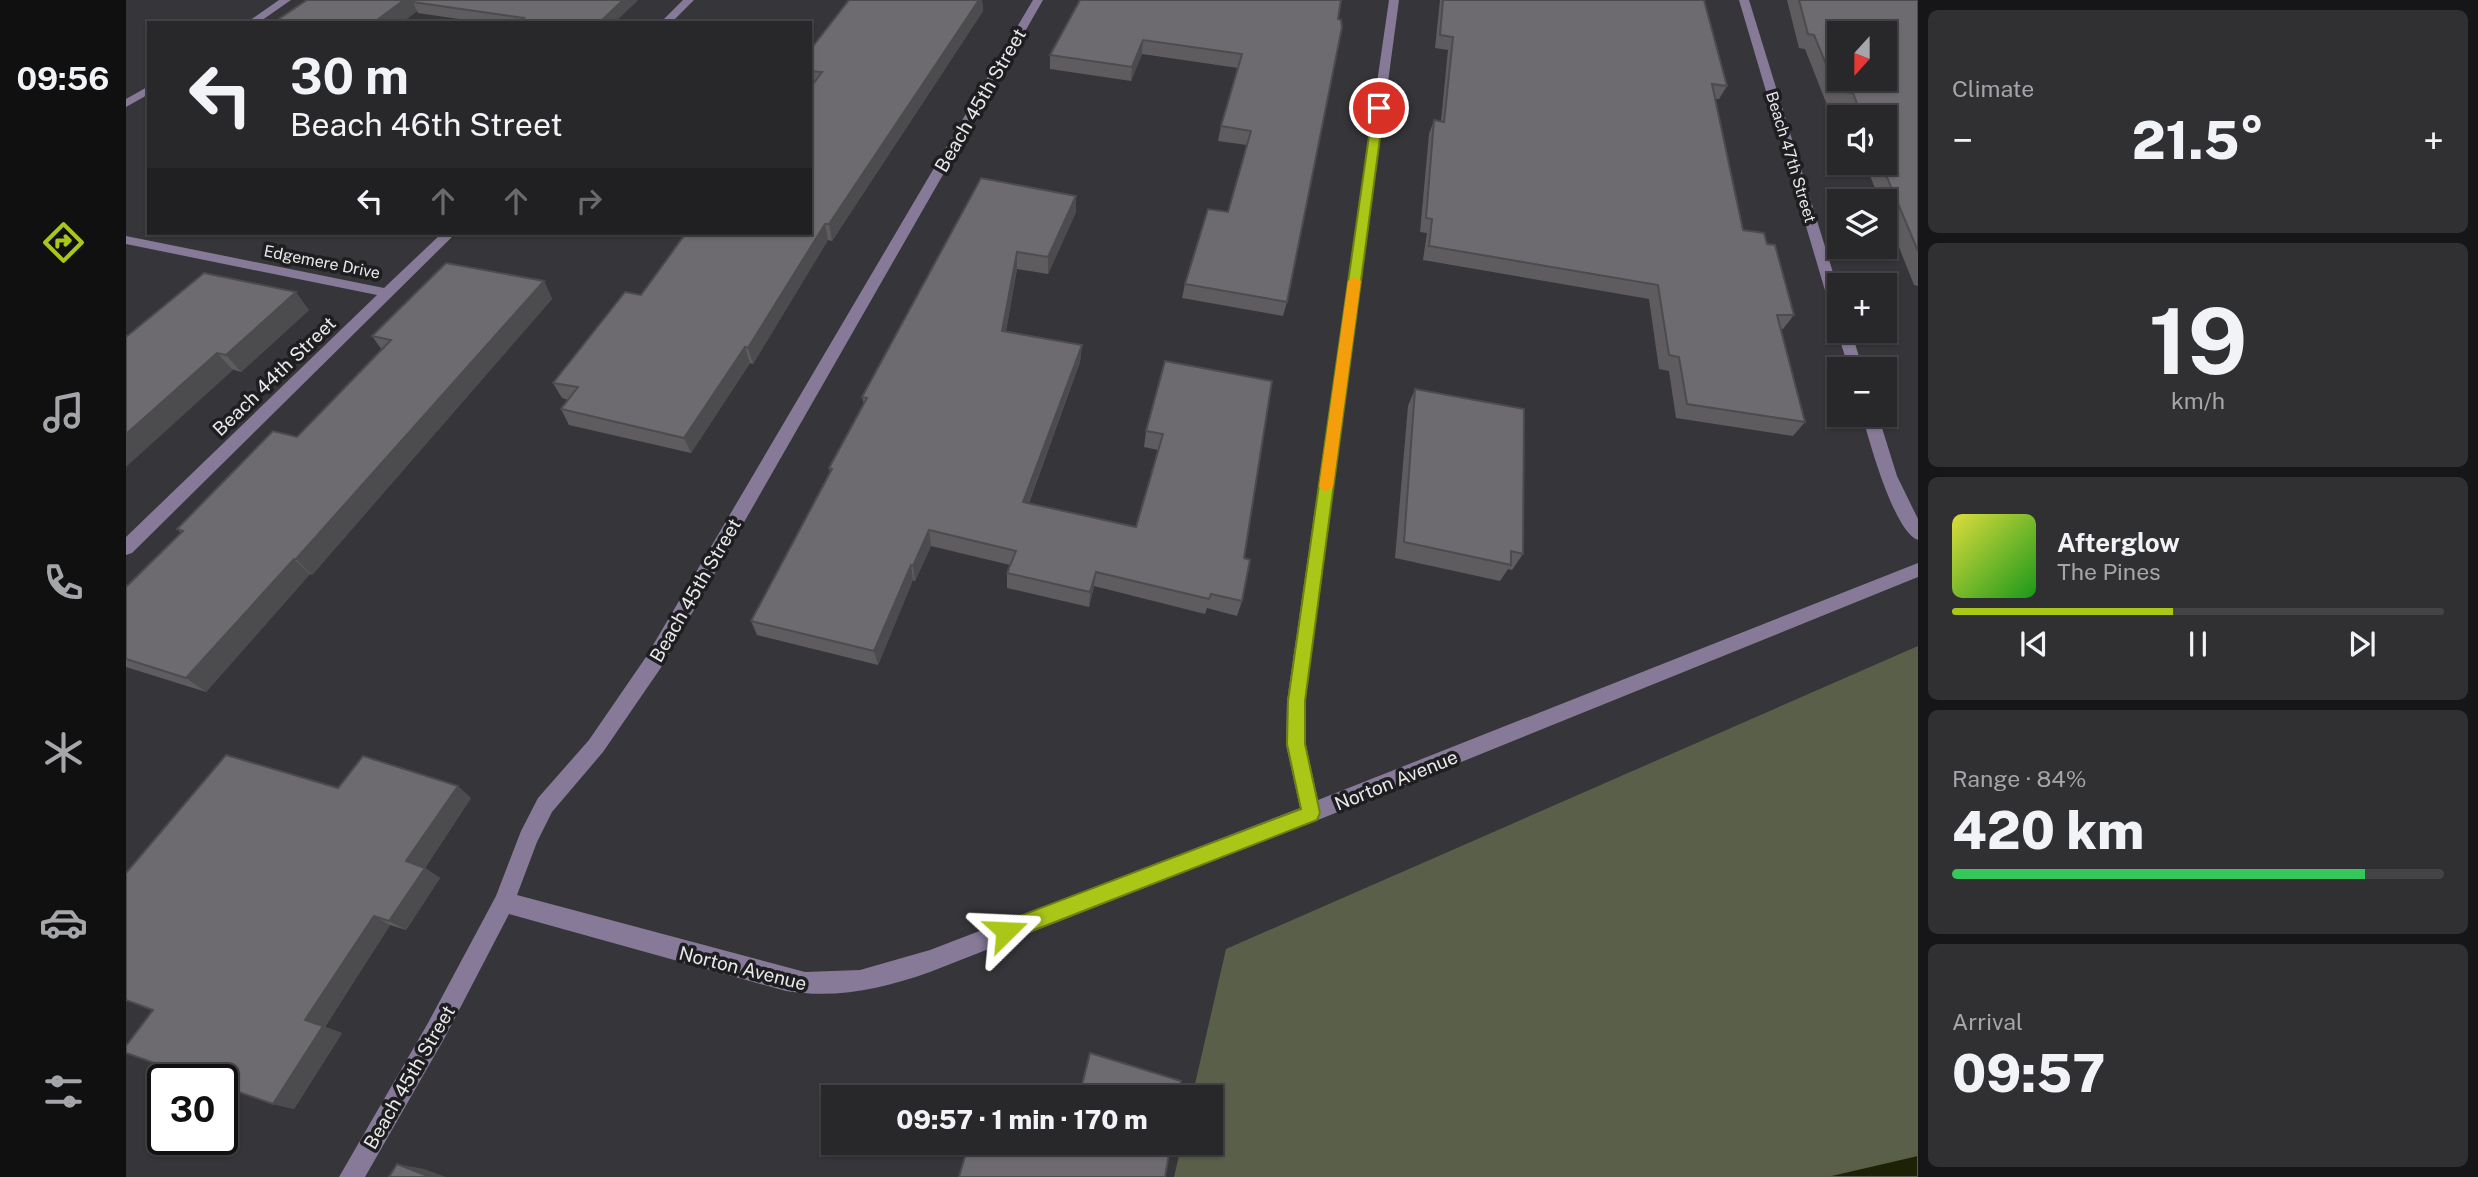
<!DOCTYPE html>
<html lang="en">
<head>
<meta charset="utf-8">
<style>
  body { margin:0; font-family:"Public Sans",sans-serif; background:#303033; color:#f1f3f6; height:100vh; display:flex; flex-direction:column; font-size:26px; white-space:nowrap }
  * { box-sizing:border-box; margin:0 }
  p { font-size:23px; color:#a5a6a9 }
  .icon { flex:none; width:38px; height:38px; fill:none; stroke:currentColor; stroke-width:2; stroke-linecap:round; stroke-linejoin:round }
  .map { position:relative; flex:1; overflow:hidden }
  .sheet { display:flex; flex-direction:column; gap:10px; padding:10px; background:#161618; width:560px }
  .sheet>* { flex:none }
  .top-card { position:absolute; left:21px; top:21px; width:665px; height:214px; border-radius:0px; box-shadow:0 2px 5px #0004,0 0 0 2px #444447; background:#28282b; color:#f1f3f6; overflow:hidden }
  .needle { width:46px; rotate:201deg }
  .controls { position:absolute; left:1701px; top:21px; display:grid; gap:14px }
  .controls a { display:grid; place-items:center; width:70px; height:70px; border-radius:0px; background:#28282b; box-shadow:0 2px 5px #0004,0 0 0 2px #444447; font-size:35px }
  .speed { position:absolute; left:21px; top:1064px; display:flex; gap:14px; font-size:35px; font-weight:700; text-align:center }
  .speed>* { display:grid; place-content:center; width:91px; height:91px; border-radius:50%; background:#28282b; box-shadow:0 2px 5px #0004,0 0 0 2px #444447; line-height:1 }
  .speed .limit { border:4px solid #111; border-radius:10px; background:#fff; color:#111 }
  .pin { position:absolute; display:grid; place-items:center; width:60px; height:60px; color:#fff; margin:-30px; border:4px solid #fff; border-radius:50%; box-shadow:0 2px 7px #0007 }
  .me { position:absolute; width:77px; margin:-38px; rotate:69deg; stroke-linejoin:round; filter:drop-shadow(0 0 5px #0008) }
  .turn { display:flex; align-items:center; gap:24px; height:147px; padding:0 28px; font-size:32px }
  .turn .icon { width:91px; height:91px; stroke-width:2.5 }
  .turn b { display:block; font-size:49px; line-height:60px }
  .lanes { display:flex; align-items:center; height:66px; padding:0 28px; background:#0003; justify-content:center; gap:35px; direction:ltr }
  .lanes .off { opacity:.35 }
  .big { font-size:52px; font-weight:800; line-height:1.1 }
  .sheet .tile { flex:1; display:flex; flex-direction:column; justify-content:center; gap:10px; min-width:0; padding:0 24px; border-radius:10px; background:#303033 }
  .sheet .dial { align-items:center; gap:0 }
  .dial b { font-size:91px; line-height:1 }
  .song { display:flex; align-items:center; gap:21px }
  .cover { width:84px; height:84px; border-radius:10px; background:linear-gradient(135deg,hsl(60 70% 55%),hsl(120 70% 35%)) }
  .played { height:7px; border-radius:4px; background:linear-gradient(90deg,#aac717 45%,#444447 45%) }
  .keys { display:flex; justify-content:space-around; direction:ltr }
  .heat { display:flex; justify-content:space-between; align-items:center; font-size:38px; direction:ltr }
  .charge { height:10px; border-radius:5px; background:linear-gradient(90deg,#34c759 84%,#444447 0) }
  .trip { position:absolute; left:695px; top:1085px; width:402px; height:70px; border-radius:0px; background:#28282b; box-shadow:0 2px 5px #0004,0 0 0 2px #444447; font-weight:800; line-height:70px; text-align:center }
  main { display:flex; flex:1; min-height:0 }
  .tab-bar { display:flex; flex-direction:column; width:126px; justify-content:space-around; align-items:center; background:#101011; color:#a5a6a9 }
  .tab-bar .icon { width:49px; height:49px }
  .tab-bar .on { color:#aac717 }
  .tab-bar b { font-size:32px; color:#f1f3f6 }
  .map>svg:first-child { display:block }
  .green { fill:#595f48 }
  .water { fill:#1d2206; stroke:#5a5d4a; stroke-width:2 }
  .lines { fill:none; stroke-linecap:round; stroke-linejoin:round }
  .minor { fill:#877a98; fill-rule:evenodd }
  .wall { fill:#5e5c5f }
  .shaded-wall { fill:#4c4b4e }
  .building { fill:#6d6b6f; stroke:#4c4b4e; stroke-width:2; fill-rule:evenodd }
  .route { fill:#aac717; stroke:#6e810f; stroke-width:2 }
  .slow { fill:#f59e0b }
  .labels { text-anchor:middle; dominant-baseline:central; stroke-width:7; stroke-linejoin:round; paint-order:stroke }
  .far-street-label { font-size:16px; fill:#e8e7e9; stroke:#1e1d1f }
  .street-label { font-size:19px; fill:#e8e7e9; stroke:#1e1d1f }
</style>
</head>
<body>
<main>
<nav class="tab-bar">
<b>09:56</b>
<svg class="icon on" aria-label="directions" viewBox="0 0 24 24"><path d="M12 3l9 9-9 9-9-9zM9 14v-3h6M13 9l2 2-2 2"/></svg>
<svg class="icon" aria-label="music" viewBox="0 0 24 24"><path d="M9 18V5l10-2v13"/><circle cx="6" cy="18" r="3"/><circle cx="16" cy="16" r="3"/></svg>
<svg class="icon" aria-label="phone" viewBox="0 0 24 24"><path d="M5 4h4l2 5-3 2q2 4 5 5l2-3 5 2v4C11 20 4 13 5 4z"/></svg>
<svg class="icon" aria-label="climate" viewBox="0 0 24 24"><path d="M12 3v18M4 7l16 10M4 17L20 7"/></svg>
<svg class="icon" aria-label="car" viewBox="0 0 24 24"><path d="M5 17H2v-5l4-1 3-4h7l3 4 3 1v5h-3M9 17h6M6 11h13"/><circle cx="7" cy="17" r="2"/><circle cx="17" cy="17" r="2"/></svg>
<svg class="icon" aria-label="filters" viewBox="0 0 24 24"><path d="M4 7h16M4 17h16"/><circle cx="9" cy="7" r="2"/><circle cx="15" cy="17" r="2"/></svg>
</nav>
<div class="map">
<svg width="1792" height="1177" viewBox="0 0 1792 1177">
  <rect width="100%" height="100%" fill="#363539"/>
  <polygon class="green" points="1792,646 1792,1155 1697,1177 1048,1177 1056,1143 1085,1143 1085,1097 1066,1097 1100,949"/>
  <polygon class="water" points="1792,1155 1792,1177 1697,1177"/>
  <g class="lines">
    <g class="minor">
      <polygon points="153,0 165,0 132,23 120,23"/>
      <polygon points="557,0 568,0 545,23 534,23"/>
      <path d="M907,0H917L534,669L477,752L426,812L411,842L391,895L679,972L734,970L804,950L1174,808L1160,745L1161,701L1263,0H1273L1179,701L1180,745L1192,800L1792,563V577L1192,820L804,972C756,989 711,999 660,991L383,914L318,1039L239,1177H213L302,1023L370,896L395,831L412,798L463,740L520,657Z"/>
      <polygon points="1613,0 1623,0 1713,292 1713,319 1706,314"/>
      <polygon points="23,86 23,94 0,107 0,99"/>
      <polygon points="316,233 330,233 6,553 0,555 0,537 251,295 0,244 0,236 258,288"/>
      <polygon points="1713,328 1713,331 1725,331 1737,369 1723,369 1711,331"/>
      <path d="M1736,415H1752L1771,476L1792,519V540C1768,532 1743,440 1736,415Z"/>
    </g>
  </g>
  <g class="wall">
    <polygon points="181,0 512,0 488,23 360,23 292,13 291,11 275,23 147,23"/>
    <polygon points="723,0 856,0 857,11 706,241 702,240 627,364 624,363 565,453 443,425 435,409 442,400 436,398 427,383 515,295 684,233 686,86 684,86 684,50"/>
    <polygon points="1215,0 1161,302 1157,316 1056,298 1059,284 1102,212 1121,145 1092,141 1095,126 1112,68 1016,54 1005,81 924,69 924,55"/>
    <polygon points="1314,0 1578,0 1601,86 1593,99 1589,99 1617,230 1641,244 1668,315 1657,329 1654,329 1679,422 1667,436 1550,418 1543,371 1533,369 1523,299 1297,260 1301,233 1294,232 1303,134 1308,120 1315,121 1322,50 1309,48"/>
    <polygon points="1661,0 1792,0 1792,286 1788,285 1759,212 1759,201 1754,201 1739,163 1759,163 1759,117 1721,117 1717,107 1701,105 1679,49 1673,48"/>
    <polygon points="855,178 950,212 922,274 891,269 880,331 956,345 954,362 903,503 1010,527 1032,450 1018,447 1020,431 1039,361 1118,558 1116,601 1111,616 1081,608 1079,614 968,586 963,607 881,588 881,573 884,565 805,546 789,581 787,580 752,665 631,635 625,621 704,472 703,468 738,404 736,397"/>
    <polygon points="418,281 426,299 186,575 184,574 80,692 0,667 0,587 55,533 51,529 171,437 256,350 246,336"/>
    <polygon points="183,310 115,372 0,337"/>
    <polygon points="1289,389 1397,554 1386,570 1382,569 1374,581 1269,558 1282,406"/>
    <polygon points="212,788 345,798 299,868 314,878 280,930 264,925 199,1027 216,1033 168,1109 147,1104 27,1010"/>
  </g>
  <g class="shaded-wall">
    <polygon points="278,0 306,0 287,2 291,11 275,23 247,23"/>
    <polygon points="497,0 512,0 488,23 473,23"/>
    <polygon points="853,0 856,0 857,11 706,241 703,224"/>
    <polygon points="1017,40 1016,54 1005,81 1006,67"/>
    <polygon points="950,196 950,212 922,274 922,257"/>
    <polygon points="699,224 702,240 627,364 622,348"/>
    <polygon points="891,252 891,269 877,347 876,331"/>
    <polygon points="418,281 426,299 186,575 170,559"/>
    <polygon points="170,292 183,310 115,372 100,355"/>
    <polygon points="956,345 954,362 897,518 897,502"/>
    <polygon points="619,347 624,363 565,453 558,438"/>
    <polygon points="91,353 107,370 0,467 0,434"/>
    <polygon points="803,530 805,546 789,581 787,566"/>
    <polygon points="168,559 184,574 80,692 60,678"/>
    <polygon points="785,565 787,580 752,665 748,651"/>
    <polygon points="970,572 968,586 963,607 964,592"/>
    <polygon points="332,786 345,798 296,872 280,861"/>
    <polygon points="299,868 314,878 280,930 263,921"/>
    <polygon points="248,916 264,925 199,1027 216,1033 168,1109 147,1104 179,1020"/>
    <polygon points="271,1164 298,1169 320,1177 304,1177"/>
  </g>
  <g class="building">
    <polygon points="181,0 278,0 247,23 147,23"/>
    <polygon points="289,0 497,0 473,23 392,23 398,18 287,2"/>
    <polygon points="723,0 853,0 703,224 699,224 622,348 619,347 558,438 435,409 452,387 427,383 499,292 515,295 560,233 684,233 684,88 696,72 684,71 684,50"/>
    <polygon points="954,0 1215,0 1212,19 1215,20 1216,27 1161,302 1059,284 1082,209 1102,212 1125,131 1095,126 1116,54 1017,40 1006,67 924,55"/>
    <polygon points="1317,0 1578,0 1601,86 1586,84 1617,230 1638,233 1641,244 1649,245 1668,315 1651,315 1679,422 1561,404 1553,357 1543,355 1532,285 1303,246 1306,219 1300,218 1308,120 1318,122 1327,37 1314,35"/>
    <path d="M1673,0H1792V251L1755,163H1759V117H1736L1727,93L1711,91L1688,35L1682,34ZM1713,33H1759V79H1713Z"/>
    <polygon points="855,178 950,196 922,257 891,252 876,331 956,345 897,502 1010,527 1037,434 1020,431 1039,361 1146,381 1118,558 1124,560 1116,601 1085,594 1083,599 970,572 964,592 881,573 890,551 803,530 787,566 785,565 748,651 625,621 706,469 703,468 741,398 736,397"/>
    <polygon points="320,263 418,281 170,559 168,559 60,678 0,659 0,587 57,531 51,529 147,431 171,437 265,340 246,336"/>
    <polygon points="78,273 170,292 100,355 91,353 0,434 0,337"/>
    <polygon points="1289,389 1398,409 1397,554 1385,551 1385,565 1278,542"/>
    <polygon points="100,755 212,788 237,756 332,786 280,861 299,868 263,921 248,916 179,1020 197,1026 147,1104 96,1086 96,1080 77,1080 0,1053 0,1046 27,1010 0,1000 0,873"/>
    <polygon points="964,1053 1055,1081 1052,1097 953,1097"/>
    <polygon points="843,1143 1045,1143 1039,1177 833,1177"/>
    <polygon points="271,1164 304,1177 263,1177"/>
  </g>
  <polygon class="route" points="1253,105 1258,108 1179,701 1179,744 1194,813 1191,820 880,941 873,938 870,931 873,924 1175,809 1161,744 1162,701 1247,108"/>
  <polygon class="slow" points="1229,277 1235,281 1207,487 1200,492 1193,487 1222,281"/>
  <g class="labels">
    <g class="far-street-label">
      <text transform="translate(1665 157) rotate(73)">Beach 47th Street</text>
      <text transform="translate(196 262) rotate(11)">Edgemere Drive</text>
    </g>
    <g class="street-label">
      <text transform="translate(854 100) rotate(-60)">Beach 45th Street</text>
      <text transform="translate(148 376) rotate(-44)">Beach 44th Street</text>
      <text transform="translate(569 590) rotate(-60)">Beach 45th Street</text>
      <text transform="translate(1270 780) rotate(-22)">Norton Avenue</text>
      <text transform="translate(617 968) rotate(14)">Norton Avenue</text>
      <text transform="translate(283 1077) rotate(-60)">Beach 45th Street</text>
    </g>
  </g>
</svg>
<div class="controls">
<a><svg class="needle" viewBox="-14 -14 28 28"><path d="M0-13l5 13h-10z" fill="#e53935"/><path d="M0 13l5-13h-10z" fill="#a5a6a9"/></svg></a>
<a><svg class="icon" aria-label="sound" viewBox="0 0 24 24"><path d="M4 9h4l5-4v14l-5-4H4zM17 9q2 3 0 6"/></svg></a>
<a><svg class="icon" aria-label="layers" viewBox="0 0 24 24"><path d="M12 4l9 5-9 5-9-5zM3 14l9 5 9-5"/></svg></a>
<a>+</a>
<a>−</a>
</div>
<div class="speed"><div class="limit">30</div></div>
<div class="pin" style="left:1253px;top:108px;background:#d93025"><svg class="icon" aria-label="arrive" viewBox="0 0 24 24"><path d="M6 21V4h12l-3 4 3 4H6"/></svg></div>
<svg class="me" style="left:880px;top:931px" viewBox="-20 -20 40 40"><path d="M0-17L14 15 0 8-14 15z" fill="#aac717" stroke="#fff" stroke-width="4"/></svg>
<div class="trip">09:57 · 1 min · 170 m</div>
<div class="top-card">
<div class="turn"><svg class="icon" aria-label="left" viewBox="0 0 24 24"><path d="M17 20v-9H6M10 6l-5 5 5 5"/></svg><div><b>30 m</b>Beach 46th Street</div></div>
<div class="lanes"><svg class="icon" aria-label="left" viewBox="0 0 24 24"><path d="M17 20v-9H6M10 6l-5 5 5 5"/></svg><svg class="icon off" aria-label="ahead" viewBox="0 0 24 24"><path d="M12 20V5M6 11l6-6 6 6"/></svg><svg class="icon off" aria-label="ahead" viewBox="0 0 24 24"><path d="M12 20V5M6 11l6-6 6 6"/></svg><svg class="icon off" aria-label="right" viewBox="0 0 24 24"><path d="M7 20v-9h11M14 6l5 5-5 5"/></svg></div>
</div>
</div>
<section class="sheet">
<div class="tile"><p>Climate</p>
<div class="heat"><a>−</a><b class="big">21.5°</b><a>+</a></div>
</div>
<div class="tile dial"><b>19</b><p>km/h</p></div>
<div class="tile">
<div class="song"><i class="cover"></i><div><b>Afterglow</b><p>The Pines</p></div></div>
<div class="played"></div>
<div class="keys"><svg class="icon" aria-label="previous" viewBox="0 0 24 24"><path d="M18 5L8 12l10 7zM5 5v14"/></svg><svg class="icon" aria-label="pause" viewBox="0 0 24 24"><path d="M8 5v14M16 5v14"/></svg><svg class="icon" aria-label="next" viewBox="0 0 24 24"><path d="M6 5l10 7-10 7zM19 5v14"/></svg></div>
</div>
<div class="tile"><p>Range · 84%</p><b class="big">420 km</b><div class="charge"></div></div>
<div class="tile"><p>Arrival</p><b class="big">09:57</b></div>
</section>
</main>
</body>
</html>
